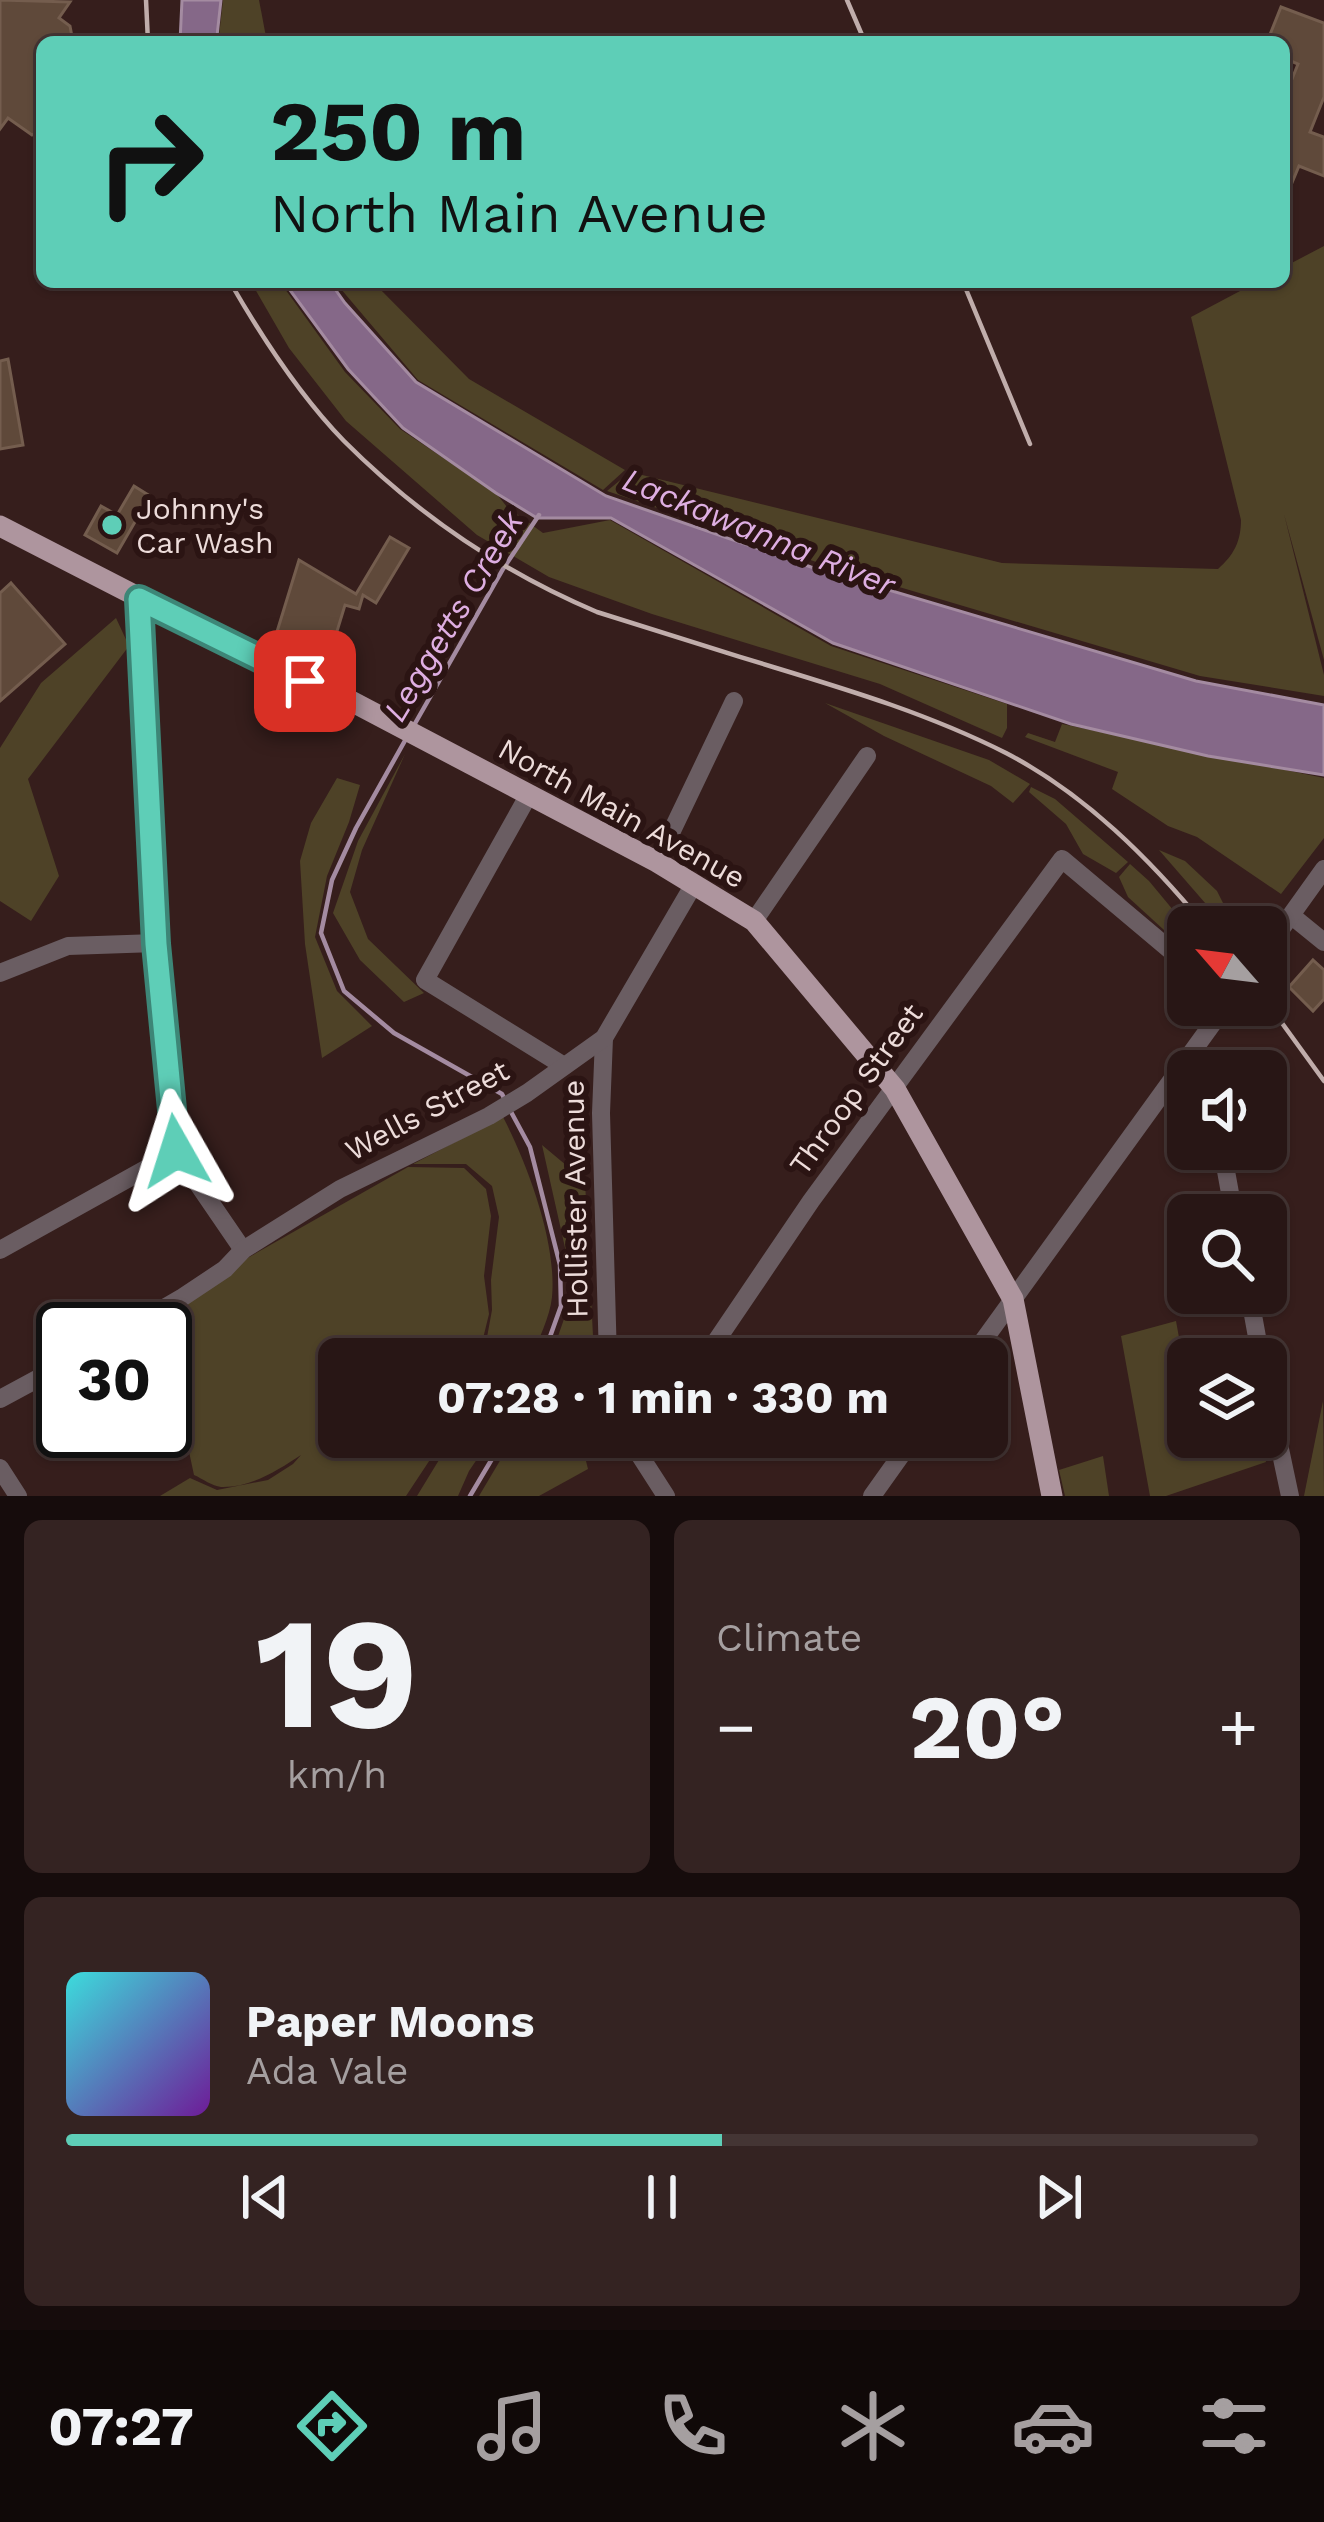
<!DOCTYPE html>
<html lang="en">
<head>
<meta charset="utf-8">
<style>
  body { margin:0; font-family:"Work Sans",sans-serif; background:#342322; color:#f1f3f6; height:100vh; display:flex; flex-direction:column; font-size:45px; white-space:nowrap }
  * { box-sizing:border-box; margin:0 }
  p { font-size:39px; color:#a59fa0 }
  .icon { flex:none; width:66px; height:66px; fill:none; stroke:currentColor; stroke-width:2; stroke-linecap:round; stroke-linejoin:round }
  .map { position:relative; height:1496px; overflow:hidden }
  .side { display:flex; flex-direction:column; gap:24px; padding:24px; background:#160c0c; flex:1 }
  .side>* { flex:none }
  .guide { position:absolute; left:36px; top:36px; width:1254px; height:252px; border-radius:18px; box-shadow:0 3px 9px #0004,0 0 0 3px #443534; background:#5eceb7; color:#111; overflow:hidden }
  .needle { width:78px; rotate:298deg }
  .fabs { position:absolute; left:1167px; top:906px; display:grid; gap:24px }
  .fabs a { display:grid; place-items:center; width:120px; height:120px; border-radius:18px; background:#281615; box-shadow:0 3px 9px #0004,0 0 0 3px #443534; font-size:60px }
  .speed { position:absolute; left:36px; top:1302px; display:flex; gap:24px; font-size:60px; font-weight:700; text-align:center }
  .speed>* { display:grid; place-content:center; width:156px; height:156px; border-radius:50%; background:#281615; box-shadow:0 3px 9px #0004,0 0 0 3px #443534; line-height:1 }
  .speed .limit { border:6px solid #111; border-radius:18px; background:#fff; color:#111 }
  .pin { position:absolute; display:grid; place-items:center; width:102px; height:102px; color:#fff; margin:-51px; border-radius:24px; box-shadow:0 6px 18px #0006 }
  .me { position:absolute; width:132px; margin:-66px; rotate:354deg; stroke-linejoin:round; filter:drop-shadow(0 0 9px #0008) }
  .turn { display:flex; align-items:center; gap:42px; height:252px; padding:0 36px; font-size:54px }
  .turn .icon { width:156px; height:156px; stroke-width:2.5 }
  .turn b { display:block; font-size:84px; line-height:102px }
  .big { font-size:90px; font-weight:700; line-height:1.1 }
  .side .card { flex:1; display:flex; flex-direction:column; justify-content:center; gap:18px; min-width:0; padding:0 42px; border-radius:18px; background:#342322 }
  .side .dial { align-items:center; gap:0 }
  .dial b { font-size:156px; line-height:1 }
  .song { display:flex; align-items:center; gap:36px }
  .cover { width:144px; height:144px; border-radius:18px; background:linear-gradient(135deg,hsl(180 70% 55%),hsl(280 70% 35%)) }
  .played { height:12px; border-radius:6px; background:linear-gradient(90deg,#5eceb7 55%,#443534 55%) }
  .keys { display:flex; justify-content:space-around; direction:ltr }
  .heat { display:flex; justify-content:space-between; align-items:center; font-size:66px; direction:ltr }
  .side .tiles { flex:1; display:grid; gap:24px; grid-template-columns:1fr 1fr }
  .card:last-child { grid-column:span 2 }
  .trip { position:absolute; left:318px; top:1338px; width:690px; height:120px; border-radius:18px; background:#281615; box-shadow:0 3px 9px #0004,0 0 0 3px #443534; font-weight:700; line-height:120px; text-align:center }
  .tab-bar { display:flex; height:192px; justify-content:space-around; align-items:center; background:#100908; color:#a59fa0 }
  .tab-bar .icon { width:84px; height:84px }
  .tab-bar .active { color:#5eceb7 }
  .tab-bar b { font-size:54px; color:#f1f3f6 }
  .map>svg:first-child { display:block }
  .green { fill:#4e4227 }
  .water { fill:#856888; stroke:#a48ba1; stroke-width:3 }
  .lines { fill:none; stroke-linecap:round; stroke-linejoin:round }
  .stream { stroke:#a48ba1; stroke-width:4.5 }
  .building { fill:#5f493a; stroke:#745d4e; stroke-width:3 }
  .minor { stroke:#6a5d62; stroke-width:18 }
  .major { stroke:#ae959e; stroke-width:21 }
  .rail { stroke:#c0adab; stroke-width:4.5 }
  .route-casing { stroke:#3d8677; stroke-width:30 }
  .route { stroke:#5eceb7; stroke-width:21 }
  .poi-dot { fill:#5eceb7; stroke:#2b1413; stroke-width:4.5 }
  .labels { text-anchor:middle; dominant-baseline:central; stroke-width:12; stroke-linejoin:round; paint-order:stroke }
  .poi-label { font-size:30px; fill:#eddcda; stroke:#2b1413; text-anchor:start }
  .street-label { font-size:30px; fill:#eddcda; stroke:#2b1413 }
  .water-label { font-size:33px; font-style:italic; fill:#deaee2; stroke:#2b1413 }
</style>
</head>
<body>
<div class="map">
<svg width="1324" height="1496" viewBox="0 0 1324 1496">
  <rect width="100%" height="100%" fill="#361e1c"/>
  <g class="green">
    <polygon points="223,0 259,0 267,42 221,42 219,36"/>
    <path d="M1324,246V660L1284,514L1324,675V696L1200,676L825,565L607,491L630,472L1002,563L1218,569C1234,555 1241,541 1241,520L1191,317L1257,282H1284V267Z"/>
    <polygon points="251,282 280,282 345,372 400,429 496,493 507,507 543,533 610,520 831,646 1007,704 1007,728 1002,738 880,684 652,614 549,577 477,535 346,421 289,348"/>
    <polygon points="335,282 373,282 469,379 625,470 603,490 418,380"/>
    <polygon points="116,618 129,646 28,779 59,876 31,921 0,901 0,748 41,683"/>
    <polygon points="825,703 989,760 1030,784 1013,803 991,786 884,736"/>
    <polygon points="1062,724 1324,778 1324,838 1281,894 1197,837 1168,826 1112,789 1118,772 1025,737 1028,733 1055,742"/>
    <polygon points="405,754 362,850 350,892 368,939 424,993 404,1002 360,960 333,913 358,841"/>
    <polygon points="337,778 360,785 349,822 327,876 315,937 337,991 372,1026 322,1058 305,944 300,861 311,823"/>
    <polygon points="1031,787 1055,799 1128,862 1116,873 1083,854 1066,824 1029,792"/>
    <polygon points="1159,850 1185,861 1217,891 1235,927 1226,927"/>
    <polygon points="1130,864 1149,881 1188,928 1188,952 1128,897 1119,877"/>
    <path d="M503,1117C528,1165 557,1243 552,1297C550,1317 538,1340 531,1359H483L492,1310L491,1280L499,1217L492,1186L466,1164H413Z"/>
    <polygon points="542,1145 585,1181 594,1355 589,1359 550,1359 570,1302 570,1270"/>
    <path d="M408,1167L464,1168L486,1189L491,1216L484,1276L489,1314L478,1359H339V1437H445L406,1496H160L190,1478L217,1490L268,1480L293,1464L301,1455C278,1470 251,1488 221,1487C212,1486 203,1479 194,1475L160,1316L244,1260Z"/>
    <polygon points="1176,1321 1188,1387 1188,1437 1260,1437 1266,1462 1166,1496 1150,1496 1121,1336"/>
    <polygon points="1323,1401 1324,1496 1304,1496"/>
    <polygon points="453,1437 492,1437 469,1471 458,1496 417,1496"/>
    <polygon points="514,1437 580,1437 588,1469 539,1496 479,1496"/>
    <polygon points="1103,1456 1109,1496 1065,1496 1059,1470"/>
  </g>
  <g class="water">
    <polygon points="182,0 221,0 217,36 219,42 180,42"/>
    <polygon points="284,282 330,282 345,303 416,382 606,496 811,567 1196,681 1324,705 1324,775 1208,756 1071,724 833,643 611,518 537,518 496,493 403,428 348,369"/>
  </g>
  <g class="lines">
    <g class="stream">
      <polyline points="413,727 503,569 539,515"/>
      <polyline points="407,737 356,828 332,880 321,933 344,991 394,1033 502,1094 505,1100"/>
      <polyline points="510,1110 530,1147 560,1265 561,1306 542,1359"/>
      <polyline points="470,1496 505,1437"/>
    </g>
  </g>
  <g class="building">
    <polygon points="0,0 70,2 59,18 70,26 73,42 42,42 42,129 32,135 8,118 0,129"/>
    <polygon points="1281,7 1324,23 1324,97 1310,132 1324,137 1324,176 1299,166 1284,202 1284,99 1298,64 1284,58 1284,42 1267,42"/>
    <polygon points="8,359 23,445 0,449 0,361"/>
    <polygon points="134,486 150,496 117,553 85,535 101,506 117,515"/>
    <polygon points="390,537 409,548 376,603 363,595 359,609 345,605 327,664 272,648 299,560 356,594"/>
    <polygon points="11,583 65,644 0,701 0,593"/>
    <polygon points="1313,960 1324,970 1324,999 1313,1011 1289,987"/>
  </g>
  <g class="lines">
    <g class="minor">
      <polyline points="139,599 156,943 176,1152 243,1250"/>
      <polyline points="528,796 425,980 564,1066"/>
      <polyline points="657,862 734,701"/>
      <polyline points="1292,916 1324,942"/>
      <polyline points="754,921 867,756"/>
      <polyline points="1266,950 1324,869"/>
      <polyline points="0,973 68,946 156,943"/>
      <polyline points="604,1038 601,1113 608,1359"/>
      <polyline points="1222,1149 1234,1215"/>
      <polyline points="0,1250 176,1152"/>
      <polyline points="1249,1293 1261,1359"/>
      <polyline points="128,1329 183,1297 225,1269 243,1250 340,1189 489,1116 527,1093 604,1038 694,884"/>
      <polyline points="704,1359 811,1201 1062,859 1188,965"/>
      <polyline points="970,1359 1226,1005"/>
      <polyline points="1266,1383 1290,1496"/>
      <polyline points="0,1399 63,1365"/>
      <polyline points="628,1437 666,1496"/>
      <polyline points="0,1468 18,1496"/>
      <polyline points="872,1496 914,1437"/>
    </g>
    <polyline class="major" points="0,526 249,654 351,701 657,862 754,921 895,1089 1013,1299 1052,1496"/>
    <g class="rail">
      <polyline points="146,0 148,42"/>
      <polyline points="847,0 865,42"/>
      <path d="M230,282C260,334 302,398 344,441C417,514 502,572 597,612C655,630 714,649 773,667C852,691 931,715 1006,753C1085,794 1150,859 1206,927"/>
      <polyline points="963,282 1030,444"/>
      <polyline points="1266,1001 1324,1081"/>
    </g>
  </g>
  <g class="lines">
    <defs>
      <polyline id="route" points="176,1151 156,944 139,599 305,681"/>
    </defs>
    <use href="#route" class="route-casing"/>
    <use href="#route" class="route"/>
  </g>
  <circle class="poi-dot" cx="112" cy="525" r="12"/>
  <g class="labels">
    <g class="poi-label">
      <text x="136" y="508">Johnny's<tspan x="136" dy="34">Car Wash</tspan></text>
    </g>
    <g class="street-label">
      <text transform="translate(622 813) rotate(29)">North Main Avenue</text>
      <text transform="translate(856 1089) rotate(-54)">Throop Street</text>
      <text transform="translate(427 1110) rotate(-28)">Wells Street</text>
      <text transform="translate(575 1199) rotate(-91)">Hollister Avenue</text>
    </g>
    <g class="water-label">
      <text transform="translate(759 532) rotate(22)">Lackawanna River</text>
      <text transform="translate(453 616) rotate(-59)">Leggetts Creek</text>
    </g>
  </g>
</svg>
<div class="fabs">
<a><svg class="needle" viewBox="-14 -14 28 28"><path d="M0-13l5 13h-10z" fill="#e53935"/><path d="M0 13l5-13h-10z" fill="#a59fa0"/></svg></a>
<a><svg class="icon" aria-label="sound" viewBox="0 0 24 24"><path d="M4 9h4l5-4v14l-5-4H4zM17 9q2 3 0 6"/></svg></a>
<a><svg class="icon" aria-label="search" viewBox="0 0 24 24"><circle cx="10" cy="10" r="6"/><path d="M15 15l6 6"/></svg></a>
<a><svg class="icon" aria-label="layers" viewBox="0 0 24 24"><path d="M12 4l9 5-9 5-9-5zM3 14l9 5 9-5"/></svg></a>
</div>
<div class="speed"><div class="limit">30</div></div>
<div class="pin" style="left:305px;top:681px;background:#d93025"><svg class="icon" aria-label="arrive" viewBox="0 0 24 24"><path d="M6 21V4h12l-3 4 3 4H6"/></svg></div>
<svg class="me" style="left:176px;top:1151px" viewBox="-20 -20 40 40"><path d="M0-17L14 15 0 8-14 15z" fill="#5eceb7" stroke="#fff" stroke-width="4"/></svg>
<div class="trip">07:28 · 1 min · 330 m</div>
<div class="guide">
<div class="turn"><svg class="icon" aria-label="right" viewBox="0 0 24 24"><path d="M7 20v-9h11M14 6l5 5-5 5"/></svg><div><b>250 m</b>North Main Avenue</div></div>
</div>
</div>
<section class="side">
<div class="tiles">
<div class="card dial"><b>19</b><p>km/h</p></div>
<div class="card"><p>Climate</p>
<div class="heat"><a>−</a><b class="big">20°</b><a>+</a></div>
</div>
<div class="card">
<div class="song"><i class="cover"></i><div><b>Paper Moons</b><p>Ada Vale</p></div></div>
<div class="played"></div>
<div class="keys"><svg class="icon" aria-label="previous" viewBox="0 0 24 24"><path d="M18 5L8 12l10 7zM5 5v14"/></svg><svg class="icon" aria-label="pause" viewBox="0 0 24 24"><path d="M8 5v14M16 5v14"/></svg><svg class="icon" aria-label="next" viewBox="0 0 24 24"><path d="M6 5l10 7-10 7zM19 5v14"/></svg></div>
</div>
</div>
</section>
<nav class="tab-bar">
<b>07:27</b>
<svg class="icon active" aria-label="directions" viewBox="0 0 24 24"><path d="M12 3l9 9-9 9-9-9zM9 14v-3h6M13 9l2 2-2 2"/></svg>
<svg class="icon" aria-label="music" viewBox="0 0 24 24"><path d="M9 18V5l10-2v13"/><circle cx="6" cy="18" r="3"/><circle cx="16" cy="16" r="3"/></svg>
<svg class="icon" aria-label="phone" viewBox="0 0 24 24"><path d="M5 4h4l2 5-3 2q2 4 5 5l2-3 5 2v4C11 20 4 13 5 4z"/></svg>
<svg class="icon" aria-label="climate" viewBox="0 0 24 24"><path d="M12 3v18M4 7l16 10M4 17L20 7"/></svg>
<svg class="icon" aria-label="car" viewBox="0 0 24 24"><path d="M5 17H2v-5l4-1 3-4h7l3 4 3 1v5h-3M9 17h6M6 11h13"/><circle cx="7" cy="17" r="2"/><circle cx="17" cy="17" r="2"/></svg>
<svg class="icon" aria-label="filters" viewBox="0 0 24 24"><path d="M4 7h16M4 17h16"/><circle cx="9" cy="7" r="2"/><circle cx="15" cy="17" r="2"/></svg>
</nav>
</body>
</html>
